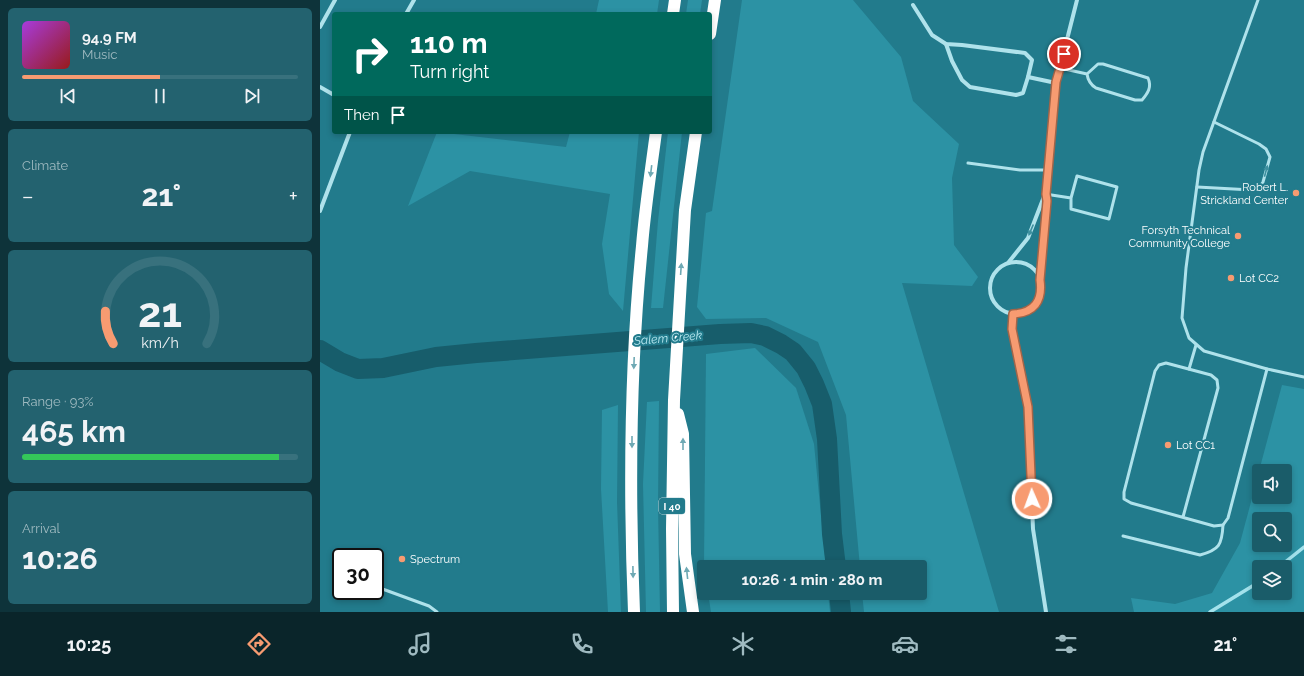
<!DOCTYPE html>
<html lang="en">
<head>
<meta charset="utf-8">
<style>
  body { margin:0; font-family:Raleway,sans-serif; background:#23626f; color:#f1f3f6; height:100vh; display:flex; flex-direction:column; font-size:15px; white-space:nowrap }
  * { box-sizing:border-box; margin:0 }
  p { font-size:13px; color:#9fbac0 }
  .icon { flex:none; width:22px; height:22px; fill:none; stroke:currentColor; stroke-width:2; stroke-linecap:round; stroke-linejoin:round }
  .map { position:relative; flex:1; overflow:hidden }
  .sheet { display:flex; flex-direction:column; gap:8px; padding:8px; background:#0e333a; width:320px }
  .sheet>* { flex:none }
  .guide { position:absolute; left:12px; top:12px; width:380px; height:122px; border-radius:4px; box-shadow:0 2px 6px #0003; background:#00695c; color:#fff; overflow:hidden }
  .buttons { position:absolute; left:932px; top:464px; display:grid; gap:8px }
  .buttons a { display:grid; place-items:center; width:40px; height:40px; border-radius:4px; background:#1a5c69; box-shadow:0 2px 6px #0003; font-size:20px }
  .speed { position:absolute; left:12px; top:548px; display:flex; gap:8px; font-size:20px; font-weight:700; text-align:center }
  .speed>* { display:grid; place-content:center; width:52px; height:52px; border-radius:50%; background:#1a5c69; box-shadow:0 2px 6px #0003; line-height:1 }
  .speed .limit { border:2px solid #111; border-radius:6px; background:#fff; color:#111 }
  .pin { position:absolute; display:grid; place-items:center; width:34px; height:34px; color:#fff; margin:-17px; border:2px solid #fff; border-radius:50%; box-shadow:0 1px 4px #0007 }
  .me { position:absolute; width:44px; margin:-22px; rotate:358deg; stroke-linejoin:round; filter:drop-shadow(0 0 3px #0008) }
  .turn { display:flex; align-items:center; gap:14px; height:84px; padding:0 12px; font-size:18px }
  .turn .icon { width:52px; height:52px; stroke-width:2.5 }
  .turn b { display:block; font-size:28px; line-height:34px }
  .then { display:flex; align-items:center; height:38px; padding:0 12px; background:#0003; gap:8px; font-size:15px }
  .big { font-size:30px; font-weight:700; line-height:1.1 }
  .sheet .card { flex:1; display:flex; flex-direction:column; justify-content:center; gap:6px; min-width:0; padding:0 14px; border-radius:6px; background:#23626f }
  .sheet .dial { align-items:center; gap:0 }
  .dial svg { height:104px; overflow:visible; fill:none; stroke:#38717d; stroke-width:7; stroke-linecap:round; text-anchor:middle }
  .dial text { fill:#f1f3f6; stroke:none }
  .song { display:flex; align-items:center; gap:12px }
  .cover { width:48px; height:48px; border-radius:6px; background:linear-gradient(135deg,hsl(280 70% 55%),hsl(0 70% 35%)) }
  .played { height:4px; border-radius:2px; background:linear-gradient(90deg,#f79b71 50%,#38717d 50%) }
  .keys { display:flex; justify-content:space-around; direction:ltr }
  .heat { display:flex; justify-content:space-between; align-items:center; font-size:22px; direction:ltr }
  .charge { height:6px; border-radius:3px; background:linear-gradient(90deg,#34c759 93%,#38717d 0) }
  .trip { position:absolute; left:377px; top:560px; width:230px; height:40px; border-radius:4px; background:#1a5c69; box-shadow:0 2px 6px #0003; font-weight:700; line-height:40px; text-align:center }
  .dock { display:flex; height:64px; justify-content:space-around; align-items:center; background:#0a252a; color:#9fbac0 }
  .dock .icon { width:28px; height:28px }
  .dock .on { color:#f79b71 }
  .dock b { font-size:18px; color:#f1f3f6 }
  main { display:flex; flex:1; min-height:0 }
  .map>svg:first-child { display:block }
  .green { fill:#2c92a4; fill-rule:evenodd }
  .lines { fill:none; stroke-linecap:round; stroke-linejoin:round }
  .stream { stroke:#a3e2ec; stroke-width:3.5 }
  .river { stroke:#175d6b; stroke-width:20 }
  .lane { stroke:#afe2eb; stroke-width:3 }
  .street { stroke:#afe2eb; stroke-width:4 }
  .highway { stroke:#fff; stroke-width:12 }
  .oneway { fill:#6fa9b4 }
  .oneway2 { fill:#3e909f }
  .route-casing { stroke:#a16549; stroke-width:10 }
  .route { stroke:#f79b71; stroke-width:7 }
  .poi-dot { fill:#f79b71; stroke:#227b8c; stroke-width:1.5 }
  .labels { text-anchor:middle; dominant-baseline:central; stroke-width:4; stroke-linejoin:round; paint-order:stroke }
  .shield { fill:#227b8c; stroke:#bdd7dc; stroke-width:1 }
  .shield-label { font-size:10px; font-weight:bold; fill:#fff }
  .poi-label { font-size:11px; fill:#fff; stroke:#227b8c; text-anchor:start }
  .water-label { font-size:12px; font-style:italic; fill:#bbeaf2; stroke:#227b8c }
</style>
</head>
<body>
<main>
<section class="sheet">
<div class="card">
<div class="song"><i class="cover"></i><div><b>94.9 FM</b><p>Music</p></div></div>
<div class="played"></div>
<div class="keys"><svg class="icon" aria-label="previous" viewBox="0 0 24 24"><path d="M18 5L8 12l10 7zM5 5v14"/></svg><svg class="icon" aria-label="pause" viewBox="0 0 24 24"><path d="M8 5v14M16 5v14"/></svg><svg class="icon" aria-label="next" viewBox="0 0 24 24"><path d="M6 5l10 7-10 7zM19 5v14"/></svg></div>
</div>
<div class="card"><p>Climate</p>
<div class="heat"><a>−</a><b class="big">21°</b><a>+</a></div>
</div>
<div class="card dial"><svg viewBox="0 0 100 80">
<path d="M14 69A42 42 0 1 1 86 69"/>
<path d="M14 69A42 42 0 0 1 8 44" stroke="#f79b71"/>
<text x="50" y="56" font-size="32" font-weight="700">21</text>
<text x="50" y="72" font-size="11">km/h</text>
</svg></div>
<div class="card"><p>Range · 93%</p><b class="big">465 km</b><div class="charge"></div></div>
<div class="card"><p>Arrival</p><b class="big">10:26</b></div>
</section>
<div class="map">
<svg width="984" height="612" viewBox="0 0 984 612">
  <rect width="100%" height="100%" fill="#227b8c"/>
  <g class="green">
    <polygon points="279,0 339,0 337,14 276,14"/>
    <polygon points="368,0 382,0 380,14 366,14"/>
    <polygon points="422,0 533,0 581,57 593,101 639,144 632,178 634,245 658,277 652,286 582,283 679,612 544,612 542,593 600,593 600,567 540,567 526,415 498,342 446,318 386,319 377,307 386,213 392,211"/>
    <polygon points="117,132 246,147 250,132 319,132 303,311 289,294 282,244 290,194 150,171 88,206"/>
    <polygon points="348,132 362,132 343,308 331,308 338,221"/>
    <polygon points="435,348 476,388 494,444 506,567 384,567 386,354"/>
    <path d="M962,385L984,389V612H814L811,598L855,604L892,593L920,543L939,472V497H965V471H939ZM939,519H965V545H939ZM939,567H965V593H939Z"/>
    <polygon points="339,401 338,506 340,612 326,612 323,484 327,402"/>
    <polygon points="298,405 297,502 301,612 288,612 281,489 282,410"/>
    <polygon points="388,593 508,593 510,612 391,612"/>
  </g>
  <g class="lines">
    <g class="stream">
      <polyline points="959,567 984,547"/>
      <polyline points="890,612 939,582"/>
    </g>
    <g class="river">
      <polyline points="0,350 20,362 38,369 63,368 116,357 156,353 400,334 431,333 445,336 461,344 473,352 486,368 494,384 502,404 507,439 512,534 516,567"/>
      <polyline points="519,593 521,612"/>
    </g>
    <g class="lane">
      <polyline points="938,0 883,152 879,170 866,268 862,318 869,338 884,351 947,369 984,377"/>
      <path d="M740,68L767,74L778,64H783L828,78C832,87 828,93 822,100H815L776,88C771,85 768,81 767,74"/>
      <polyline points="648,163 700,170 728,170"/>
      <polyline points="877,187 932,190 939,188 943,182 950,157 946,149 939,144 894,122"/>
      <polyline points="725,194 751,198 757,176 797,187 789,219 751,209 751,198"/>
      <polyline points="869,369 876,345"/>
      <polyline points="863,517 898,388 897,380 891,375 846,363 839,365 835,371 804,492 804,499 811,503 894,526 903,525 908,518 947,369"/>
      <path d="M803,536L880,555C899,550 902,545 903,525"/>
      <polyline points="57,587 109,606 117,612"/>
    </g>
    <g class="street">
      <polyline points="593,5 612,35 626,44 642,45 705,53 712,60 708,77 736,83"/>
      <polyline points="86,14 94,0"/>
      <polyline points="0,27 15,0"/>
      <polyline points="626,44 632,61 642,80 650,87 696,95 703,93 708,77"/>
      <polyline points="0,87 14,95"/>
      <polyline points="0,211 30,132"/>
      <circle cx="696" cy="288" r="26"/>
      <polyline points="688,263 708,238 725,194 736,83 757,0"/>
      <polyline points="721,281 727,201 726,194"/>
      <polyline points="693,314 692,329 708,407 713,529 726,612"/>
    </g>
    <g class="highway">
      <polyline points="353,14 355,0"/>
      <polyline points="390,34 395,0"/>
      <polyline points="358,414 363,434 365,554 373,612"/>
      <path d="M314,612C309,491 310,366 322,246C325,208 331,170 336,132"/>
      <polyline points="353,612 352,529 354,400 365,210 376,132"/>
    </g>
  </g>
  <defs><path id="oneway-solid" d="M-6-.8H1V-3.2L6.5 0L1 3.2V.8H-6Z"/></defs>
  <g class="oneway">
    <use href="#oneway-solid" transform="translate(331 171) rotate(97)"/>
    <use href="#oneway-solid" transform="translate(361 269) rotate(-86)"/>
    <use href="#oneway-solid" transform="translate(314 363) rotate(92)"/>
    <use href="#oneway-solid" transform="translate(312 442) rotate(90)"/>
    <use href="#oneway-solid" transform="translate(363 444) rotate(-90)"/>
    <use href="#oneway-solid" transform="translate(313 572) rotate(89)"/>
    <use href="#oneway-solid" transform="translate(367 573) rotate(-96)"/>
  </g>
  <g class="oneway2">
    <use href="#oneway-solid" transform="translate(946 171) rotate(-75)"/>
    <use href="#oneway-solid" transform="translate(711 230) rotate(113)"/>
  </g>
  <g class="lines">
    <defs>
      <path id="route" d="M712,499L708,407L692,329L693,314C714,313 723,301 720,280L727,201L726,194L736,82L744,54"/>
    </defs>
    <use href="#route" class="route-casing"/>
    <use href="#route" class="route"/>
  </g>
  <g class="poi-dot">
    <circle cx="976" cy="193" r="4"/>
    <circle cx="918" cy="236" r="4"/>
    <circle cx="911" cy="278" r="4"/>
    <circle cx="848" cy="445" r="4"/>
    <circle cx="82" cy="559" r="4"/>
  </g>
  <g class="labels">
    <rect class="shield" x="339" y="498" width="26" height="16" rx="3"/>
    <g class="shield-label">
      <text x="352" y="506">I 40</text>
    </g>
    <g class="poi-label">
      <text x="968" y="187" text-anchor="end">Robert L.<tspan x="968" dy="13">Strickland Center</tspan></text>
      <text x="910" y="230" text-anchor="end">Forsyth Technical<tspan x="910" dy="13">Community College</tspan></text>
      <text x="919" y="278">Lot CC2</text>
      <text x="856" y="445">Lot CC1</text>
      <text x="90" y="559">Spectrum</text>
    </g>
    <g class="water-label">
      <text transform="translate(348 338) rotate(-5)">Salem Creek</text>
    </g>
  </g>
</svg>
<div class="buttons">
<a><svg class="icon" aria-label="sound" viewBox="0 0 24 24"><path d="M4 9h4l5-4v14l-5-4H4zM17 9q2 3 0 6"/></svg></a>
<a><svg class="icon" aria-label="search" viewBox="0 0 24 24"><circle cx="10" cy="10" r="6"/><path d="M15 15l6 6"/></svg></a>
<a><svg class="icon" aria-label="layers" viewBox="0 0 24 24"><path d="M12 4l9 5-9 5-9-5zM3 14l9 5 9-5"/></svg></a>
</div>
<div class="speed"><div class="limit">30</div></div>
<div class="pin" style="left:744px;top:54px;background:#d93025"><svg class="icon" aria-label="arrive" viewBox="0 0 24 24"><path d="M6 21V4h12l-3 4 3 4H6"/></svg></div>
<svg class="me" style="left:712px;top:499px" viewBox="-20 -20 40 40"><circle r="17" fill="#f79b71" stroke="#fff" stroke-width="3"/><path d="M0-11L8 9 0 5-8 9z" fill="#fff"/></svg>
<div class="trip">10:26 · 1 min · 280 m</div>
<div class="guide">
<div class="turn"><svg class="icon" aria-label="right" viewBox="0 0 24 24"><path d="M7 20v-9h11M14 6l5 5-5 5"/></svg><div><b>110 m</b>Turn right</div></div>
<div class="then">Then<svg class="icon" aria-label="arrive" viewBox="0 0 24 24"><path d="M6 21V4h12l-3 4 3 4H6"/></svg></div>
</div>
</div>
</main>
<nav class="dock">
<b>10:25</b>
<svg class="icon on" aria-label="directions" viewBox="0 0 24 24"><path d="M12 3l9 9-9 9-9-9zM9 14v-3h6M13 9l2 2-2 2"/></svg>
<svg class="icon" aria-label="music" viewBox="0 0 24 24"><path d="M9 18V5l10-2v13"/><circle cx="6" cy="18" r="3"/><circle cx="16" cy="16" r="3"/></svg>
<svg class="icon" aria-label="phone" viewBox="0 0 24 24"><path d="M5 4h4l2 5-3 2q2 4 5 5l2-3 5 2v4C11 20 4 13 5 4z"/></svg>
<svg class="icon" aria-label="climate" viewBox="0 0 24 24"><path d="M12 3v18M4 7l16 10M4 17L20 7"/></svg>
<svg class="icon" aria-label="car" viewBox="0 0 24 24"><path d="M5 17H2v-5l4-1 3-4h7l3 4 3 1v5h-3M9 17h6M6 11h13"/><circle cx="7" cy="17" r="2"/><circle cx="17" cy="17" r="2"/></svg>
<svg class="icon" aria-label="filters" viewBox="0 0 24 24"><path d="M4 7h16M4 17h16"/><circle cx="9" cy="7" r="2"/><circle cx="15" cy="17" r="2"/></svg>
<b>21°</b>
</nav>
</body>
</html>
